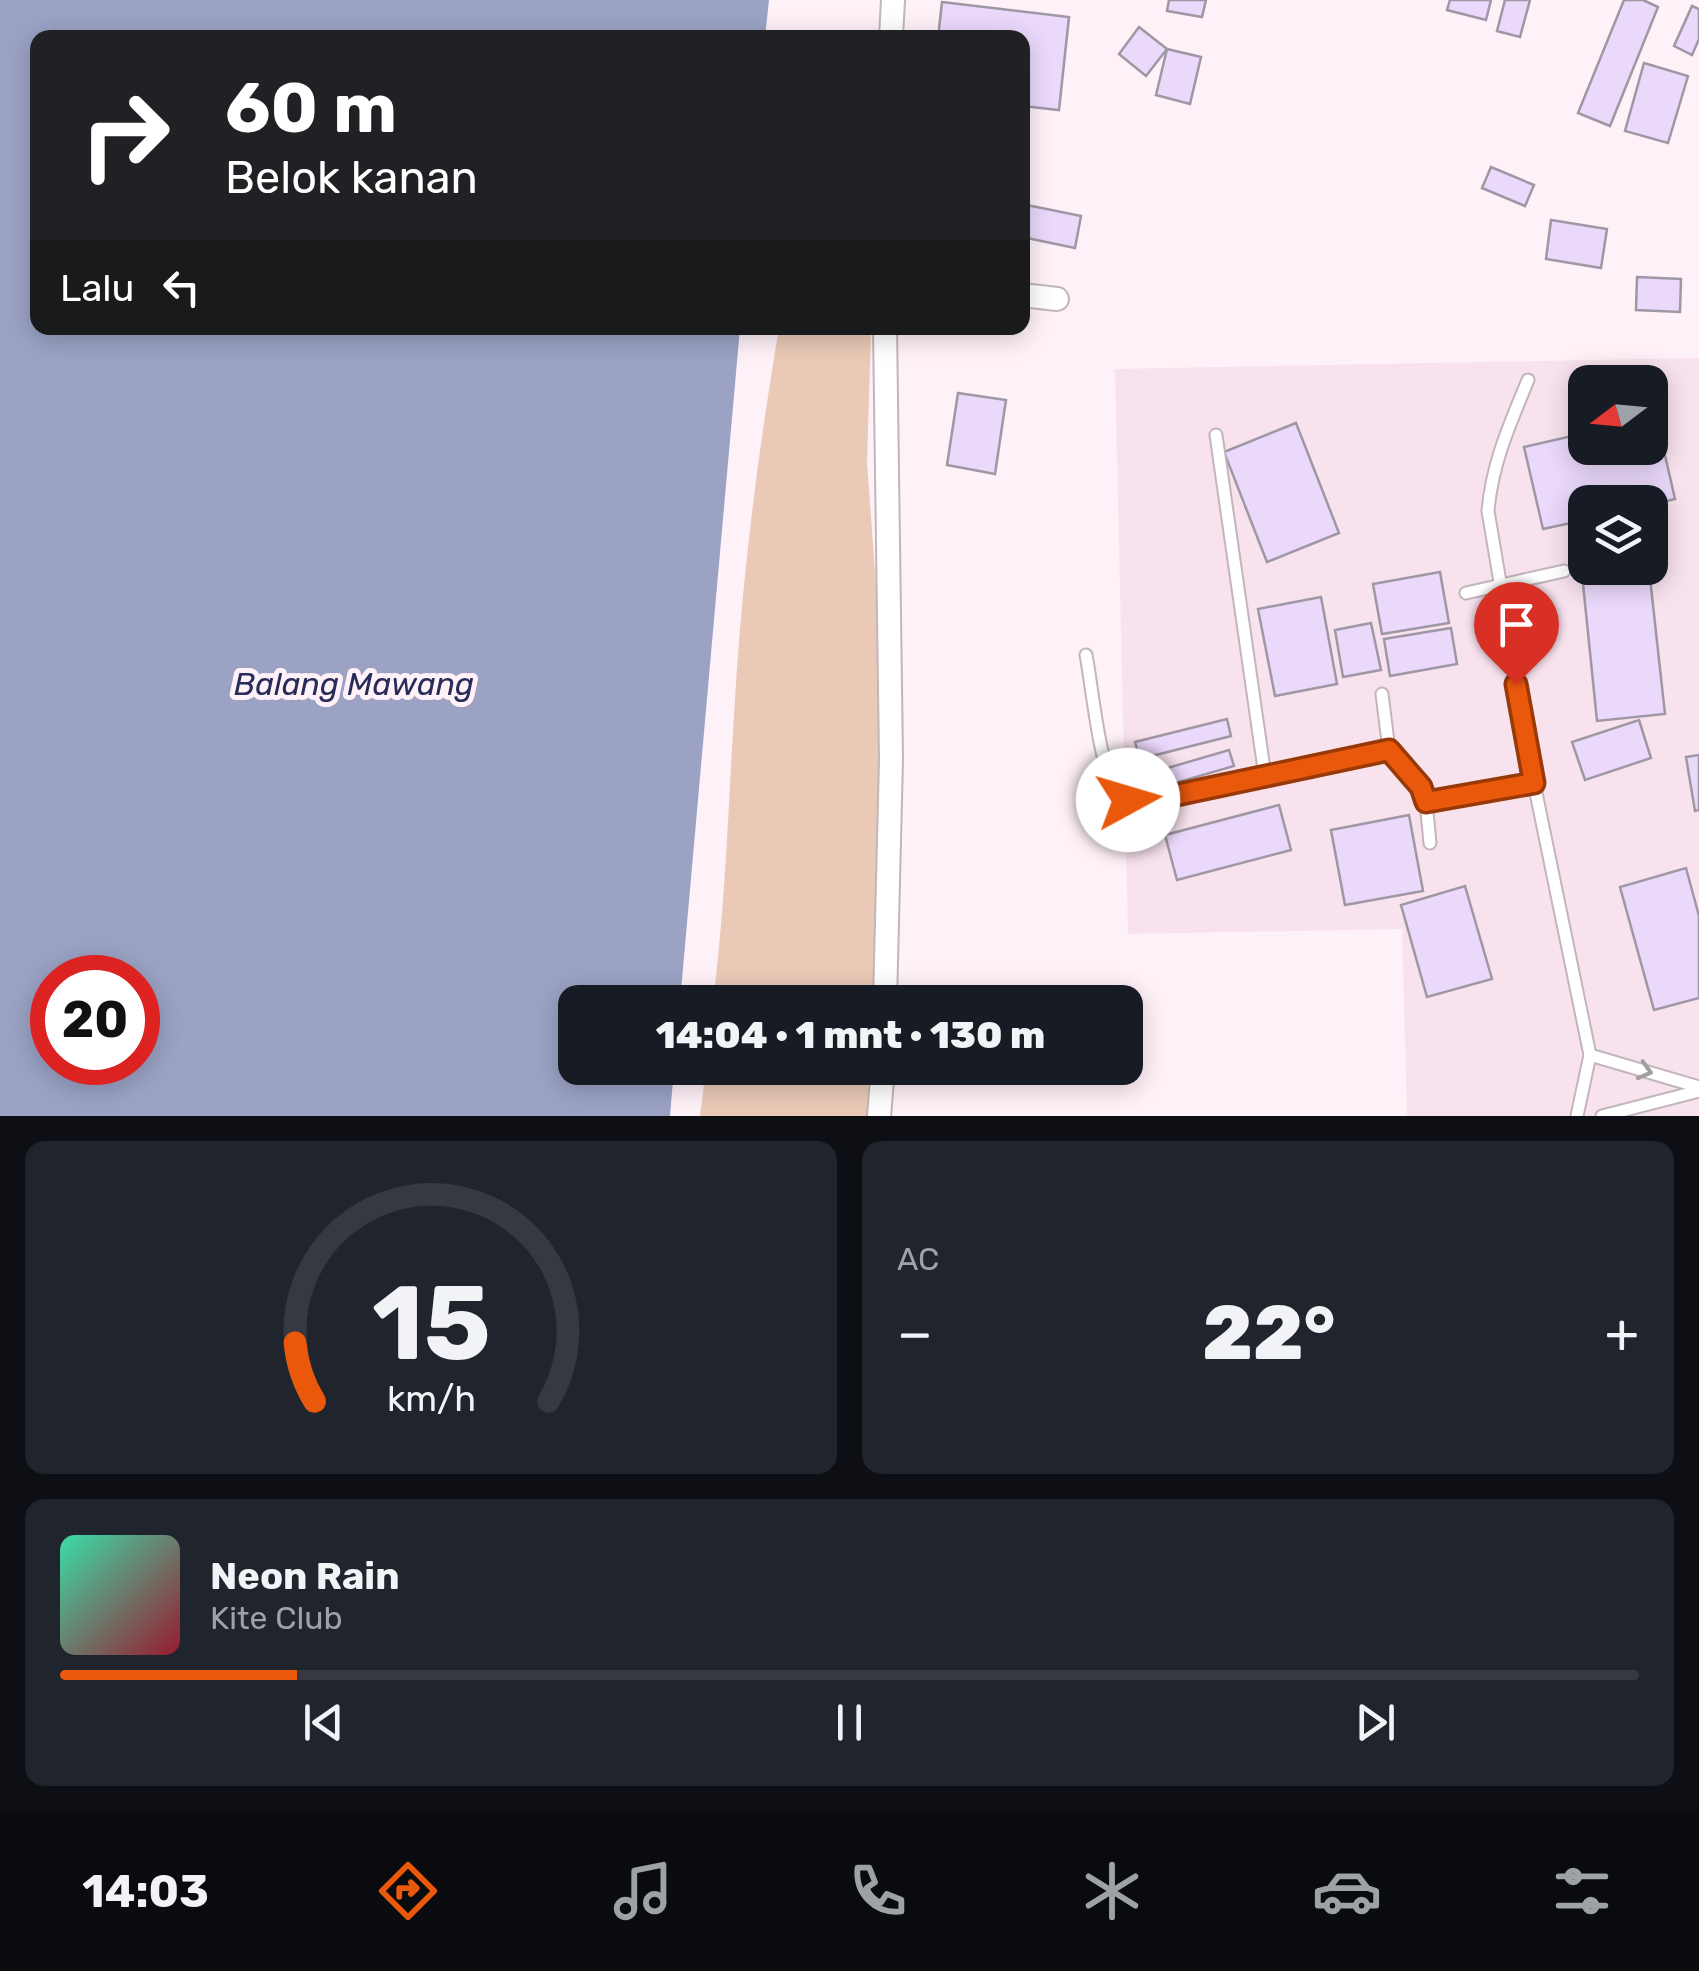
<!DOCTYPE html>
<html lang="id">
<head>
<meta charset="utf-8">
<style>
  body { margin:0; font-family:Rubik,sans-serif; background:#20242c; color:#f1f3f6; height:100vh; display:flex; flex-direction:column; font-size:38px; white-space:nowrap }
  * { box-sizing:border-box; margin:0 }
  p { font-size:32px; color:#9ea1a6 }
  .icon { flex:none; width:55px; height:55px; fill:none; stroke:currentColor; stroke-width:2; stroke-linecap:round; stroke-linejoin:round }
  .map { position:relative; height:1116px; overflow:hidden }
  .sheet { display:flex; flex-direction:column; gap:25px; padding:25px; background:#0d0f14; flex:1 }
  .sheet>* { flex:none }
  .banner { position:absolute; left:30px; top:30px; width:1000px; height:305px; border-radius:20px; box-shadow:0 5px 25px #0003; background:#202124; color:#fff; overflow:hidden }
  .needle { width:65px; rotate:254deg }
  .tools { position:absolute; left:1568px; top:365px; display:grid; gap:20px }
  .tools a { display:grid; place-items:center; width:100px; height:100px; border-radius:20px; background:#171b24; box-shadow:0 5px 25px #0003; font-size:50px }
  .speed { position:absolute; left:30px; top:955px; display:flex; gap:20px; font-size:50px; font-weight:700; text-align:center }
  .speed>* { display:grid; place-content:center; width:130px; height:130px; border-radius:50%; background:#171b24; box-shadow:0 5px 25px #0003; line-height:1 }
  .speed .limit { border:15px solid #d22; background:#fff; color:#111 }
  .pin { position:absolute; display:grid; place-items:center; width:85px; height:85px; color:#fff; margin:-102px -42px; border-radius:50% 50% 50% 0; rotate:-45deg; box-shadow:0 0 10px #0007 }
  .pin .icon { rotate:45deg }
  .me { position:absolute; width:110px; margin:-55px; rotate:84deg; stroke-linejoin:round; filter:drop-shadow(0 0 8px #0008) }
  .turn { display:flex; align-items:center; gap:35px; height:210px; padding:0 30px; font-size:45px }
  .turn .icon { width:130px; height:130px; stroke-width:2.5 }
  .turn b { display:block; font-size:70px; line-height:85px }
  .then { display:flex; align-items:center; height:95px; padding:0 30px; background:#0003; gap:20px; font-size:38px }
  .big { font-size:75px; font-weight:800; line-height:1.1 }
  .sheet .tile { flex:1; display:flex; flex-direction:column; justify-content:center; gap:15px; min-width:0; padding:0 35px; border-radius:20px; background:#20242c }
  .sheet .dial { align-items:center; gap:0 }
  .dial svg { height:260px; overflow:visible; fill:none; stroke:#363941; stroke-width:7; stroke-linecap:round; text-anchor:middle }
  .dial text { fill:#f1f3f6; stroke:none }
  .song { display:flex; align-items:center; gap:30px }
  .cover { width:120px; height:120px; border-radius:15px; background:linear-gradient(135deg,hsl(160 70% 55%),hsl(350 70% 35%)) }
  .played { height:10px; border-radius:5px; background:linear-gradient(90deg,#ea580c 15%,#363941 15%) }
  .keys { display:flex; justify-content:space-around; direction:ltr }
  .heat { display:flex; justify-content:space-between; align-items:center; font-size:55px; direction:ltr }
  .sheet .tiles { flex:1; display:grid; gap:25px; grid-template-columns:1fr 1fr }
  .tile:last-child { grid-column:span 2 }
  .trip { position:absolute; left:558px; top:985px; width:585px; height:100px; border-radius:20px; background:#171b24; box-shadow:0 5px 25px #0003; font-weight:800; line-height:100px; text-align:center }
  .dock { display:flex; height:160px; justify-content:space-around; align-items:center; background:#090b0e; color:#9ea1a6 }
  .dock .icon { width:70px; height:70px }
  .dock .current { color:#ea580c }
  .dock b { font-size:45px; color:#f1f3f6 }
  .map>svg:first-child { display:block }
  .built { fill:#f8e2ee; fill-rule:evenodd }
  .green { fill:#eacab7 }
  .water { fill:#9ba2c4; fill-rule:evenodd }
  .building { fill:#ebd9fb; stroke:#9e98a4; stroke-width:2.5 }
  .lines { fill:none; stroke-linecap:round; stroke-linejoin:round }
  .service-casing { stroke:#c2b5bc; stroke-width:15 }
  .minor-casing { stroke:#c2b5bc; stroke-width:26 }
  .service { stroke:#fff; stroke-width:11 }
  .minor { stroke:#fff; stroke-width:22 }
  .oneway { stroke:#a19fa0 }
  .route-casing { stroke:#983908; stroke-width:25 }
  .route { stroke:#ea580c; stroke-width:18 }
  .labels { text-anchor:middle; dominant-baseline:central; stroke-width:10; stroke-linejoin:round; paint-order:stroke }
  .water-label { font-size:32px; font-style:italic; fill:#272c59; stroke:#fff1f8 }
</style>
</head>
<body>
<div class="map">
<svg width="1699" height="1116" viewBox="0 0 1699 1116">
  <rect width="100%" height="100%" fill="#fff1f8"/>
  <path class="built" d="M1699,358V1116H1407L1402,929L1128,934L1115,369ZM1585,382H1650V448H1585ZM1585,502H1650V568H1585Z"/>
  <g class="green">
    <path d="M779,328L871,333L867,462L881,654L878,1002H713C727,891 729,780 737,668C745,554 760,440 779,328Z"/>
    <polygon points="706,1068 878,1068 877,1116 700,1116"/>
  </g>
  <path class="water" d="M0,0H769L765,37L38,38V328H740L680,1002H575V1068H674L670,1116H0ZM52,978H138V1062H52Z"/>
  <g class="building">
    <polygon points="1169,0 1206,0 1202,17 1167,11"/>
    <polygon points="1450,0 1491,0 1486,20 1447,10"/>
    <polygon points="1505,0 1530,0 1520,37 1497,31"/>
    <polygon points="1624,0 1643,0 1658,7 1610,126 1578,113"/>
    <polygon points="942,2 1069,17 1059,110 1022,106 1022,38 938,38"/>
    <polygon points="1692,6 1699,9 1699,39 1692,55 1674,46"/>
    <polygon points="1139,27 1167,49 1146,76 1119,54"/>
    <polygon points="1167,49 1201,57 1190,104 1156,95"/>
    <polygon points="1644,63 1688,76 1668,143 1625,131"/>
    <polygon points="1491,167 1534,185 1525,206 1482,188"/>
    <polygon points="1022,204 1081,216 1075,248 1022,237"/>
    <polygon points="1551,220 1607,229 1601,268 1546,259"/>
    <polygon points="1637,277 1681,279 1680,312 1636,310"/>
    <polygon points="958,393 1006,400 995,474 947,465"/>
    <polygon points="1656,416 1675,499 1650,505 1585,502 1585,520 1543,529 1524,447 1585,433 1585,448 1650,448 1650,417"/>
    <polygon points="1296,423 1339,533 1267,562 1224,452"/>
    <polygon points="1440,572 1449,623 1382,634 1373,584"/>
    <polygon points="1650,578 1665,714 1597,721 1583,584"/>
    <polygon points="1321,597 1337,684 1275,696 1258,609"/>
    <polygon points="1371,623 1381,670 1343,677 1335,630"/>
    <polygon points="1451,628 1457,664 1390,676 1384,639"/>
    <polygon points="1227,719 1231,736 1140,759 1135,742"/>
    <polygon points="1639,720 1651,758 1585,780 1572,742"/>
    <polygon points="1229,750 1234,766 1151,790 1147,774"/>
    <polygon points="1699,755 1699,810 1695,811 1686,757"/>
    <polygon points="1279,805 1291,850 1177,880 1165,835"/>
    <polygon points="1409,815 1423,891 1345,905 1331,830"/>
    <polygon points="1686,868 1699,916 1699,998 1654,1010 1620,887"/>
    <polygon points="1465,886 1492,979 1427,997 1401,905"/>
  </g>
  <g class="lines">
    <defs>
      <g id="service">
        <path d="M1528,380C1510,424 1492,463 1488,511L1534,783"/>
        <polyline points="1216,435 1265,776"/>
        <polyline points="1466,593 1564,571"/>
        <path d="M1086,655C1092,685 1099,765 1115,788C1122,798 1132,800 1143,802L1389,750"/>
        <polyline points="1382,694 1389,750 1421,787 1426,802"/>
        <polyline points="1430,843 1426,802 1534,783 1590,1055 1577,1116"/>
        <polyline points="1590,1055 1699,1087"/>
        <polyline points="1602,1116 1699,1091"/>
      </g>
      <g id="minor">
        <polyline points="891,38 893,0"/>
        <polyline points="1022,295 1057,299"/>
        <polyline points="885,328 891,759 885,1002"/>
        <polyline points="879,1116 883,1068"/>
      </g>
    </defs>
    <use href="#service" class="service-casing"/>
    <use href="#minor" class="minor-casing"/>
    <use href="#service" class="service"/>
    <use href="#minor" class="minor"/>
  </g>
  <defs><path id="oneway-chevron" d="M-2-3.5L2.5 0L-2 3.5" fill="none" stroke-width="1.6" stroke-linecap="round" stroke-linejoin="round" transform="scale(2.5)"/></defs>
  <use class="oneway" href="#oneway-chevron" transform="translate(1645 1071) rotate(16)"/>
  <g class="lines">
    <defs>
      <polyline id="route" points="1128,800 1143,802 1389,750 1421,787 1426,802 1534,783 1516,684"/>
    </defs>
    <use href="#route" class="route-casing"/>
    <use href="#route" class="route"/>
  </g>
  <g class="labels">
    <g class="water-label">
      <text x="354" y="684">Balang Mawang</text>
    </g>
  </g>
</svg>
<div class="tools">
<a><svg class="needle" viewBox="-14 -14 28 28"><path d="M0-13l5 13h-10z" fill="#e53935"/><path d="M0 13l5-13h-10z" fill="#9ea1a6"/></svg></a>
<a><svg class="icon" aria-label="layers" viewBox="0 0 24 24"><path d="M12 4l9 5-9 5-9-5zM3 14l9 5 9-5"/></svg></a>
</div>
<div class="speed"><div class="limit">20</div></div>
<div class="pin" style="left:1516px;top:684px;background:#d93025"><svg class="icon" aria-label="arrive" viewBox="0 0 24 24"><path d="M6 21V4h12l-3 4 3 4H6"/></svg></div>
<svg class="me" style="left:1128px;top:800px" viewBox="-20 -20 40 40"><circle r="19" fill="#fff"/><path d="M0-13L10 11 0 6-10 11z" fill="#ea580c"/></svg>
<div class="trip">14:04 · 1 mnt · 130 m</div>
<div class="banner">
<div class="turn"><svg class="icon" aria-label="right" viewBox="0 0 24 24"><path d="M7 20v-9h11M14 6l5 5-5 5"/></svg><div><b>60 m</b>Belok kanan</div></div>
<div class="then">Lalu<svg class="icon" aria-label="left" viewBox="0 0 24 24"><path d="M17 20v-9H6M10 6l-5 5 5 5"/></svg></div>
</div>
</div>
<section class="sheet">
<div class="tiles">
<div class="tile dial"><svg viewBox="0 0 100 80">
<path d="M14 69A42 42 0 1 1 86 69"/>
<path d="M14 69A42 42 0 0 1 8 51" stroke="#ea580c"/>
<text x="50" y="56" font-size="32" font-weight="700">15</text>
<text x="50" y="72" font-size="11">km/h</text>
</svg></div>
<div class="tile"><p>AC</p>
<div class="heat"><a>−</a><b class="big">22°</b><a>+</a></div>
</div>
<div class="tile">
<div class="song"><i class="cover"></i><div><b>Neon Rain</b><p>Kite Club</p></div></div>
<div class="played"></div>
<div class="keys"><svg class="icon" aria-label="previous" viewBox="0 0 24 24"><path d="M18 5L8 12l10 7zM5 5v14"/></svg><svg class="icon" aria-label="pause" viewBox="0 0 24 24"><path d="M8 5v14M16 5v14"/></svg><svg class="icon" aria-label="next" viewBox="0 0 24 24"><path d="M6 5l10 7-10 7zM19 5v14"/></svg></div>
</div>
</div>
</section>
<nav class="dock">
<b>14:03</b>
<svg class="icon current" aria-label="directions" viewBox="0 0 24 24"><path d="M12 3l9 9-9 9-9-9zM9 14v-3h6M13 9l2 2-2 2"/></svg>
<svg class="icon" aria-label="music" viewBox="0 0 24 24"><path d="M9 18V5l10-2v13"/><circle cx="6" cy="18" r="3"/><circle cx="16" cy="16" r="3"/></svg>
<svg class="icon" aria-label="phone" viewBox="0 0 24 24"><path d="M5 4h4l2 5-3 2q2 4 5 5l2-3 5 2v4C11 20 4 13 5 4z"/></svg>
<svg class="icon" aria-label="climate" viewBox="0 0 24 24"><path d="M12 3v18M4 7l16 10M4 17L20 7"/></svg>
<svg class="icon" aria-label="car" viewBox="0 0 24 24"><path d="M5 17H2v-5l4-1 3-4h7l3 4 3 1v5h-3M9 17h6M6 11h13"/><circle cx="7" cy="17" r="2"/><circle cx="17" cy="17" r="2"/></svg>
<svg class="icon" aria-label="filters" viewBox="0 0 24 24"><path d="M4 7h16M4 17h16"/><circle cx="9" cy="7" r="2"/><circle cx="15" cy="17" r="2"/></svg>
</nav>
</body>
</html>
